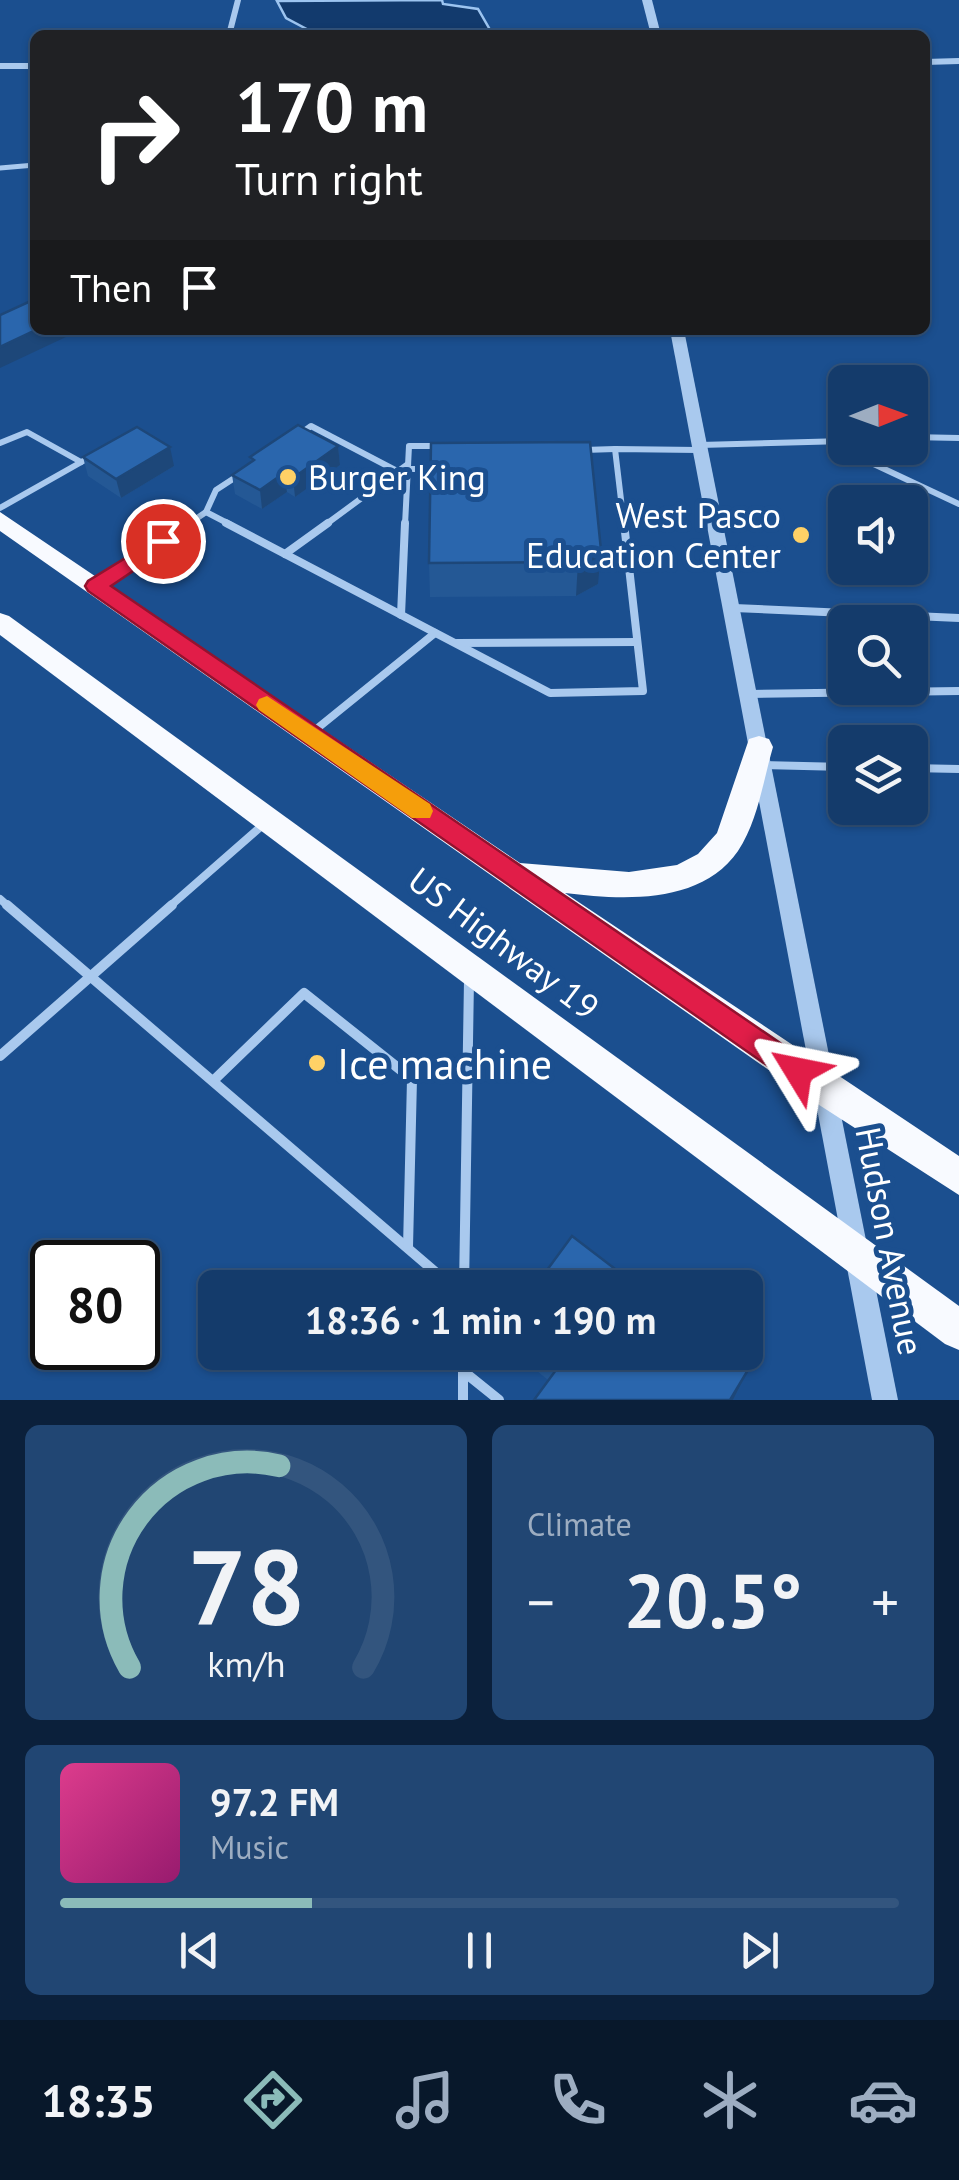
<!DOCTYPE html>
<html lang="en">
<head>
<meta charset="utf-8">
<style>
  body { margin:0; font-family:"PT Sans",sans-serif; background:#214673; color:#f1f3f6; height:100vh; display:flex; flex-direction:column; font-size:38px; white-space:nowrap }
  * { box-sizing:border-box; margin:0 }
  p { font-size:32px; color:#9dadc1 }
  .icon { flex:none; width:55px; height:55px; fill:none; stroke:currentColor; stroke-width:2; stroke-linecap:round; stroke-linejoin:round }
  .map { position:relative; height:1400px; overflow:hidden }
  .sheet { display:flex; flex-direction:column; gap:25px; padding:25px; background:#0b203b; flex:1 }
  .sheet>* { flex:none }
  .guide { position:absolute; left:30px; top:30px; width:900px; height:305px; border-radius:15px; box-shadow:0 2px 8px #0004,0 0 0 2px #33557e; background:#202124; color:#fff; overflow:hidden }
  .needle { width:65px; rotate:89deg }
  .controls { position:absolute; left:828px; top:365px; display:grid; gap:20px }
  .controls a { display:grid; place-items:center; width:100px; height:100px; border-radius:15px; background:#143b6b; box-shadow:0 2px 8px #0004,0 0 0 2px #33557e; font-size:50px }
  .speed { position:absolute; left:30px; top:1240px; display:flex; gap:20px; font-size:50px; font-weight:700; text-align:center }
  .speed>* { display:grid; place-content:center; width:130px; height:130px; border-radius:50%; background:#143b6b; box-shadow:0 2px 8px #0004,0 0 0 2px #33557e; line-height:1 }
  .speed .limit { border:5px solid #111; border-radius:15px; background:#fff; color:#111 }
  .pin { position:absolute; display:grid; place-items:center; width:85px; height:85px; color:#fff; margin:-42px; border:5px solid #fff; border-radius:50%; box-shadow:0 2px 10px #0007 }
  .me { position:absolute; width:110px; margin:-55px; rotate:305deg; stroke-linejoin:round; filter:drop-shadow(0 0 8px #0008) }
  .turn { display:flex; align-items:center; gap:35px; height:210px; padding:0 40px; font-size:45px }
  .turn .icon { width:130px; height:130px; stroke-width:2.5 }
  .turn b { display:block; font-size:70px; line-height:85px }
  .then { display:flex; align-items:center; height:95px; padding:0 40px; background:#0003; gap:20px; font-size:38px }
  .big { font-size:75px; font-weight:700; line-height:1.1 }
  .sheet .card { flex:1; display:flex; flex-direction:column; justify-content:center; gap:15px; min-width:0; padding:0 35px; border-radius:15px; background:#214673 }
  .sheet .dial { align-items:center; gap:0 }
  .dial svg { height:260px; overflow:visible; fill:none; stroke:#33557e; stroke-width:7; stroke-linecap:round; text-anchor:middle }
  .dial text { fill:#f1f3f6; stroke:none }
  .song { display:flex; align-items:center; gap:30px }
  .cover { width:120px; height:120px; border-radius:15px; background:linear-gradient(135deg,hsl(330 70% 55%),hsl(320 70% 35%)) }
  .played { height:10px; border-radius:5px; background:linear-gradient(90deg,#8bbbb9 30%,#33557e 30%) }
  .keys { display:flex; justify-content:space-around; direction:ltr }
  .heat { display:flex; justify-content:space-between; align-items:center; font-size:55px; direction:ltr }
  .sheet .tiles { flex:1; display:grid; gap:25px; grid-template-columns:1fr 1fr }
  .card:last-child { grid-column:span 2 }
  .trip { position:absolute; left:198px; top:1270px; width:565px; height:100px; border-radius:15px; background:#143b6b; box-shadow:0 2px 8px #0004,0 0 0 2px #33557e; font-weight:700; line-height:100px; text-align:center }
  .menu { display:flex; height:160px; justify-content:space-around; align-items:center; background:#08182b; color:#9dadc1 }
  .menu .icon { width:70px; height:70px }
  .menu .current { color:#8bbbb9 }
  .menu b { font-size:45px; color:#f1f3f6 }
  .map>svg:first-child { display:block }
  .water { fill:#123a6d; stroke:#9cc4f0; stroke-width:2.5 }
  .lines { fill:none; stroke-linecap:round; stroke-linejoin:round }
  .service-far3 { stroke:#a9c9ee; stroke-width:5 }
  .service-far2 { stroke:#a9c9ee; stroke-width:6 }
  .service-far1 { stroke:#a9c9ee; stroke-width:8 }
  .service { stroke:#a9c9ee; stroke-width:10 }
  .minor { stroke:#a9c9ee; stroke-width:6 }
  .tertiary { fill:#a9c9ee; fill-rule:evenodd }
  .trunk { fill:#f8faff; fill-rule:evenodd }
  .wall { fill:#245895 }
  .shaded-wall { fill:#1d4779 }
  .building { fill:#2a66ad; stroke:#1d4779; stroke-width:2.5 }
  .route { fill:#e11d48; stroke:#92132f; stroke-width:2.5 }
  .slow { fill:#f59e0b }
  .poi-dot { fill:#ffd166; stroke:#1b4f8f; stroke-width:4 }
  .labels { text-anchor:middle; dominant-baseline:central; stroke-width:10; stroke-linejoin:round; paint-order:stroke }
  .poi-label { font-size:35px; fill:#fff; stroke:#1b4f8f; text-anchor:start }
  .street-label { font-size:35px; fill:#fff; stroke:#1b4f8f }
  .near-poi-label { font-size:42px; fill:#fff; stroke:#1b4f8f; text-anchor:start }
</style>
</head>
<body>
<div class="map">
<svg width="959" height="1400" viewBox="0 0 959 1400">
  <rect width="100%" height="100%" fill="#1b4f8f"/>
  <polygon class="water" points="442,0 443,4 478,9 493,35 318,35 286,18 277,1"/>
  <g class="lines">
    <polyline class="service-far3" points="0,168 35,165"/>
    <g class="service-far2">
      <polyline points="300,434 311,426 397,471"/>
      <polyline points="910,437 959,438"/>
      <polyline points="0,443 27,432 81,462"/>
      <polyline points="831,444 959,504"/>
      <polyline points="700,445 845,441"/>
      <polyline points="584,450 615,449"/>
      <polyline points="407,469 438,469"/>
      <polyline points="0,508 92,456"/>
      <polyline points="206,512 216,490 239,475"/>
      <polyline points="187,525 206,512 231,525"/>
      <polyline points="325,525 408,464"/>
      <polyline points="405,525 409,446 441,446"/>
      <polyline points="624,525 615,449 698,450"/>
    </g>
    <g class="service-far1">
      <polyline points="226,523 550,693 643,691 624,523"/>
      <polyline points="285,554 328,523"/>
      <polyline points="96,586 190,523"/>
      <polyline points="734,608 959,618"/>
      <polyline points="401,615 405,523"/>
      <polyline points="457,643 637,642"/>
      <polyline points="749,694 959,691"/>
      <polyline points="314,731 435,633"/>
      <polyline points="762,765 845,767"/>
      <polyline points="910,768 959,769"/>
      <polyline points="0,899 9,907"/>
      <polyline points="169,907 265,823"/>
    </g>
    <g class="service">
      <polyline points="7,905 454,1288"/>
      <polyline points="0,1056 172,905"/>
      <polyline points="214,1080 304,993 412,1079 408,1247"/>
      <polyline points="464,1288 469,980"/>
      <polyline points="463,1352 463,1400"/>
      <polyline points="463,1371 499,1400"/>
    </g>
    <g class="minor">
      <polyline points="229,35 238,0"/>
      <polyline points="925,62 959,61"/>
      <polyline points="0,66 35,66"/>
    </g>
    <g class="tertiary">
      <polygon points="642,0 652,0 661,35 651,35"/>
      <polygon points="670,330 684,330 898,1400 872,1400"/>
    </g>
    <g class="trunk">
      <path d="M0,512L520,863L629,872L677,865L698,854L717,833L749,739L759,736L769,739L773,747C763,781 758,821 738,851C701,905 622,900 565,893L959,1156V1195L813,1101L0,531Z"/>
      <polygon points="0,613 9,616 959,1306 959,1350 945,1344 0,635"/>
    </g>
  </g>
  <g class="wall">
    <polygon points="590,442 598,584 576,596 430,597 429,563"/>
    <polygon points="338,446 340,465 295,497 287,492 262,509 235,494 232,475 251,462 250,457"/>
    <polygon points="83,457 174,466 121,498 88,476"/>
    <polygon points="514,1352 725,1352 748,1370 733,1400 534,1400 548,1380"/>
  </g>
  <g class="shaded-wall">
    <polygon points="36,330 67,330 68,336 0,368 0,347"/>
    <polygon points="338,446 340,465 295,497 293,478"/>
    <polygon points="170,447 174,466 121,498 116,479"/>
    <polygon points="284,473 287,492 262,509 260,490"/>
    <polygon points="601,550 598,584 576,596 578,562"/>
    <polygon points="748,1370 733,1400 730,1400"/>
  </g>
  <g class="building">
    <polygon points="35,299 35,330 36,330 0,347 0,315"/>
    <polygon points="298,425 338,446 293,478 284,473 260,490 232,475 254,460 250,457"/>
    <polygon points="137,427 170,447 116,479 83,457"/>
    <polygon points="590,442 601,550 578,562 429,563 431,443"/>
    <polygon points="572,1236 640,1288 546,1288 539,1281"/>
    <polygon points="535,1352 725,1352 748,1370 730,1400 534,1400 556,1370"/>
  </g>
  <polygon class="route" points="163,535 173,541 170,546 111,586 808,1062 812,1071 808,1080 798,1084 788,1080 88,591 85,586 88,581"/>
  <polygon class="slow" points="267,696 430,804 433,811 430,818 412,818 259,710 256,705 259,699"/>
  <g class="poi-dot">
    <circle cx="288" cy="477" r="10"/>
    <circle cx="801" cy="535" r="10"/>
    <circle cx="317" cy="1063" r="10"/>
  </g>
  <g class="labels">
    <g class="poi-label">
      <text x="308" y="477">Burger King</text>
      <text x="781" y="515" text-anchor="end">West Pasco<tspan x="781" dy="40">Education Center</tspan></text>
    </g>
    <g class="street-label">
      <text transform="translate(504 943) rotate(37)">US Highway 19</text>
      <text transform="translate(890 1241) rotate(79)">Hudson Avenue</text>
    </g>
    <g class="near-poi-label">
      <text x="337" y="1063">Ice machine</text>
    </g>
  </g>
</svg>
<div class="controls">
<a><svg class="needle" viewBox="-14 -14 28 28"><path d="M0-13l5 13h-10z" fill="#e53935"/><path d="M0 13l5-13h-10z" fill="#9dadc1"/></svg></a>
<a><svg class="icon" aria-label="sound" viewBox="0 0 24 24"><path d="M4 9h4l5-4v14l-5-4H4zM17 9q2 3 0 6"/></svg></a>
<a><svg class="icon" aria-label="search" viewBox="0 0 24 24"><circle cx="10" cy="10" r="6"/><path d="M15 15l6 6"/></svg></a>
<a><svg class="icon" aria-label="layers" viewBox="0 0 24 24"><path d="M12 4l9 5-9 5-9-5zM3 14l9 5 9-5"/></svg></a>
</div>
<div class="speed"><div class="limit">80</div></div>
<div class="pin" style="left:163px;top:541px;background:#d93025"><svg class="icon" aria-label="arrive" viewBox="0 0 24 24"><path d="M6 21V4h12l-3 4 3 4H6"/></svg></div>
<svg class="me" style="left:798px;top:1071px" viewBox="-20 -20 40 40"><path d="M0-17L14 15 0 8-14 15z" fill="#e11d48" stroke="#fff" stroke-width="4"/></svg>
<div class="trip">18:36 · 1 min · 190 m</div>
<div class="guide">
<div class="turn"><svg class="icon" aria-label="right" viewBox="0 0 24 24"><path d="M7 20v-9h11M14 6l5 5-5 5"/></svg><div><b>170 m</b>Turn right</div></div>
<div class="then">Then<svg class="icon" aria-label="arrive" viewBox="0 0 24 24"><path d="M6 21V4h12l-3 4 3 4H6"/></svg></div>
</div>
</div>
<section class="sheet">
<div class="tiles">
<div class="card dial"><svg viewBox="0 0 100 80">
<path d="M14 69A42 42 0 1 1 86 69"/>
<path d="M14 69A42 42 0 0 1 60 7" stroke="#8bbbb9"/>
<text x="50" y="56" font-size="32" font-weight="700">78</text>
<text x="50" y="72" font-size="11">km/h</text>
</svg></div>
<div class="card"><p>Climate</p>
<div class="heat"><a>−</a><b class="big">20.5°</b><a>+</a></div>
</div>
<div class="card">
<div class="song"><i class="cover"></i><div><b>97.2 FM</b><p>Music</p></div></div>
<div class="played"></div>
<div class="keys"><svg class="icon" aria-label="previous" viewBox="0 0 24 24"><path d="M18 5L8 12l10 7zM5 5v14"/></svg><svg class="icon" aria-label="pause" viewBox="0 0 24 24"><path d="M8 5v14M16 5v14"/></svg><svg class="icon" aria-label="next" viewBox="0 0 24 24"><path d="M6 5l10 7-10 7zM19 5v14"/></svg></div>
</div>
</div>
</section>
<nav class="menu">
<b>18:35</b>
<svg class="icon current" aria-label="directions" viewBox="0 0 24 24"><path d="M12 3l9 9-9 9-9-9zM9 14v-3h6M13 9l2 2-2 2"/></svg>
<svg class="icon" aria-label="music" viewBox="0 0 24 24"><path d="M9 18V5l10-2v13"/><circle cx="6" cy="18" r="3"/><circle cx="16" cy="16" r="3"/></svg>
<svg class="icon" aria-label="phone" viewBox="0 0 24 24"><path d="M5 4h4l2 5-3 2q2 4 5 5l2-3 5 2v4C11 20 4 13 5 4z"/></svg>
<svg class="icon" aria-label="climate" viewBox="0 0 24 24"><path d="M12 3v18M4 7l16 10M4 17L20 7"/></svg>
<svg class="icon" aria-label="car" viewBox="0 0 24 24"><path d="M5 17H2v-5l4-1 3-4h7l3 4 3 1v5h-3M9 17h6M6 11h13"/><circle cx="7" cy="17" r="2"/><circle cx="17" cy="17" r="2"/></svg>
</nav>
</body>
</html>
